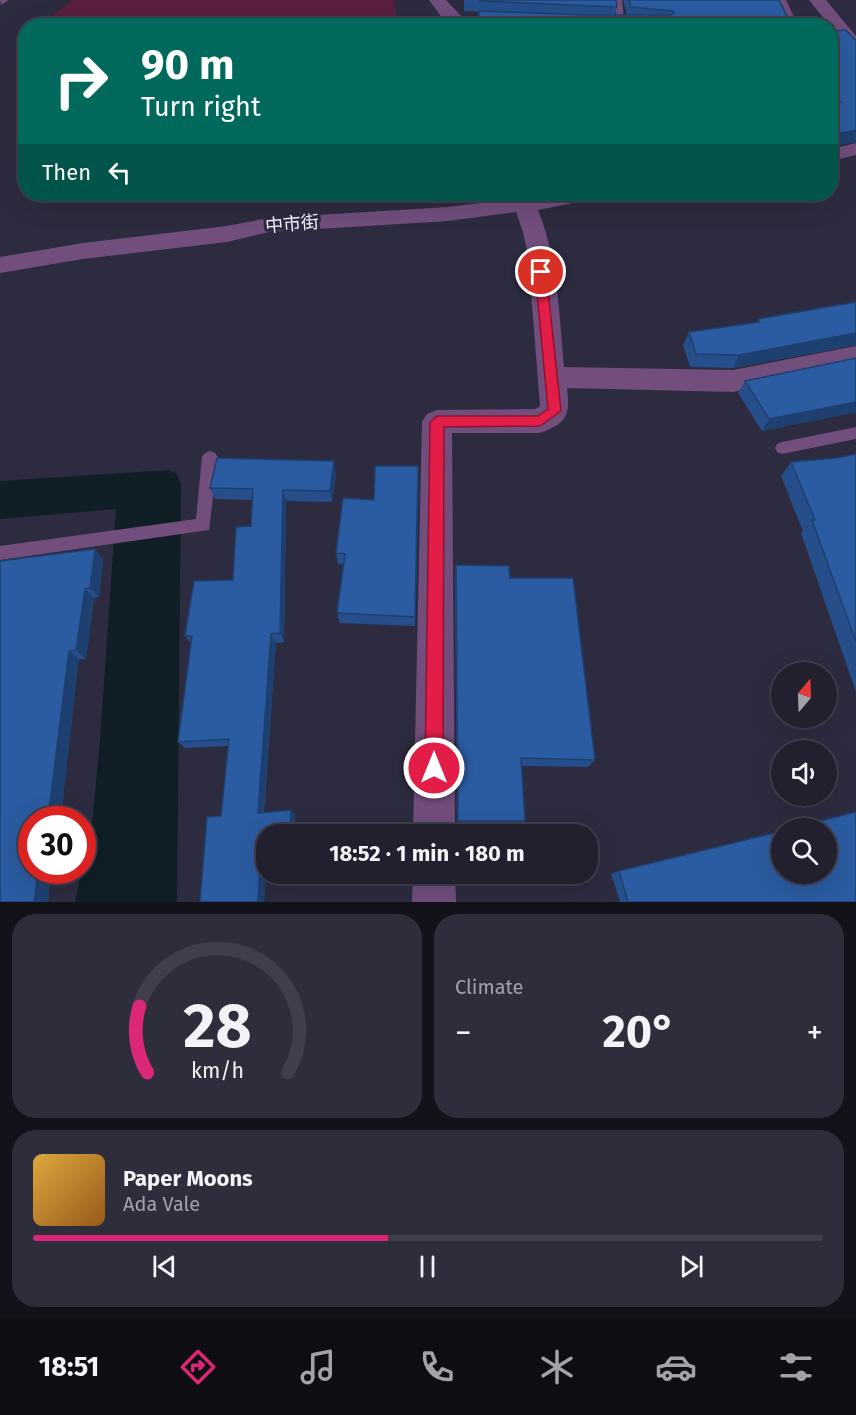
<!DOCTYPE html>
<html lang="en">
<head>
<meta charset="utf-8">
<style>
  body { margin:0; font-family:"Fira Sans","Noto Sans SC",sans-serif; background:#2e2d3b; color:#f1f3f6; height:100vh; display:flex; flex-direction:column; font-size:22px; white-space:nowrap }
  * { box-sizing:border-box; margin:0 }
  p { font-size:20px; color:#a2a3aa }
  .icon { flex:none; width:33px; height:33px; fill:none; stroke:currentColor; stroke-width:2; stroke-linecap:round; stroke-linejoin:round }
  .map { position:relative; height:902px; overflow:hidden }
  .sheet { display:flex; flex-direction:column; gap:12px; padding:12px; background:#13121a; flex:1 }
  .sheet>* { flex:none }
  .guide { position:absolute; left:18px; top:18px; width:820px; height:183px; border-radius:24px; box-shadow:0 6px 24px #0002,0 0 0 2px #3f3e4b; background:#00695c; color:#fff; overflow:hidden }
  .needle { width:39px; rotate:19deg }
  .fabs { position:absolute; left:771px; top:662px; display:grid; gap:12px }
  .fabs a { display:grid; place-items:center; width:66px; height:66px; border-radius:50%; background:#22202f; box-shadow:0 6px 24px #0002,0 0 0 2px #3f3e4b; font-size:30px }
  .speed { position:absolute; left:18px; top:806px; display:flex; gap:12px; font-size:30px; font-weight:700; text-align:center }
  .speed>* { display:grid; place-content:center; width:78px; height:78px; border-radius:50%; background:#22202f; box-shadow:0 6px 24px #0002,0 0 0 2px #3f3e4b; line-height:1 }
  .speed .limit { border:9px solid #d22; background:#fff; color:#111 }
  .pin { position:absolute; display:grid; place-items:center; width:51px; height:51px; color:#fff; margin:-26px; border:3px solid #fff; border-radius:50%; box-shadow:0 2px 6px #0007 }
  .me { position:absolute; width:66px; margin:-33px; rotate:0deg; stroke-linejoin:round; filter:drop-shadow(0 0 4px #0008) }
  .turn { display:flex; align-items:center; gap:21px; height:126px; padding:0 24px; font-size:27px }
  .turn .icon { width:78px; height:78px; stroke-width:2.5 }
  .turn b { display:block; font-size:42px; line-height:51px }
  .then { display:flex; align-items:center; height:57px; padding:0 24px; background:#0003; gap:12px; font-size:22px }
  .big { font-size:45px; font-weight:700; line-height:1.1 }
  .sheet .tile { flex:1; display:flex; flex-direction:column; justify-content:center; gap:9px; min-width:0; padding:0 21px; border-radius:24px; background:#2e2d3b }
  .sheet .dial { align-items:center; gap:0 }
  .dial svg { height:156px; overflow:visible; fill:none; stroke:#3f3e4b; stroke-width:7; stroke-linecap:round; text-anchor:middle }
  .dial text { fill:#f1f3f6; stroke:none }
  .song { display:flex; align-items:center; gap:18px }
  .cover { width:72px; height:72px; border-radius:9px; background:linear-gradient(135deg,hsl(40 70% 55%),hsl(30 70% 35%)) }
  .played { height:6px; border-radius:3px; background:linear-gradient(90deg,#db2777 45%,#3f3e4b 45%) }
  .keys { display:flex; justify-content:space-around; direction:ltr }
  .heat { display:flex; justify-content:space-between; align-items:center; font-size:33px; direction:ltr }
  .sheet .tiles { flex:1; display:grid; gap:12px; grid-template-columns:1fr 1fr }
  .tile:last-child { grid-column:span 2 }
  .trip { position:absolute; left:256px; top:824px; width:342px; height:60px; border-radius:24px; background:#22202f; box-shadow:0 6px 24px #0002,0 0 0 2px #3f3e4b; font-weight:700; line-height:60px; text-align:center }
  .menu { display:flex; height:96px; justify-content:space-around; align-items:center; background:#0e0d13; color:#a2a3aa }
  .menu .icon { width:42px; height:42px }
  .menu .on { color:#db2777 }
  .menu b { font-size:27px; color:#f1f3f6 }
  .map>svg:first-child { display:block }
  .green { fill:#5a1f41 }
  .water { fill:#0f1f25 }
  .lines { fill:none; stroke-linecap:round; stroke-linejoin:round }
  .service { fill:#714e7c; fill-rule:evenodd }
  .minor { fill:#714e7c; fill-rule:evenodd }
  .wall { fill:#254e8a }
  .shaded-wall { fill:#1e4070 }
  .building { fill:#2b5ba0; stroke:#1e4070; stroke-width:1.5 }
  .route { fill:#e11d48; stroke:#92132f; stroke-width:1.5 }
  .labels { text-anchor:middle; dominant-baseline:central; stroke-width:6; stroke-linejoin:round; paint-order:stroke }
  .far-street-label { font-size:18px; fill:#f3f2fd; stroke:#2d2b3f }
</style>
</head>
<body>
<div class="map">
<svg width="856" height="902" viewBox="0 0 856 902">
  <rect width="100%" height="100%" fill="#2d2b3f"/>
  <polygon class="green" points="73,0 394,0 396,12 393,26 40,25"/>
  <polygon class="water" points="169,470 177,474 181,483 177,902 75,902 93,815 100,741 116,509 0,519 0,481"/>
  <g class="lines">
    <g class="service">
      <polygon points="614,0 622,0 625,26 618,24"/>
      <polygon points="778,0 786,0 795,19 835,20 839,23 835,26 786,26 788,22"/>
      <polygon points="450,16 499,16 503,19 499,22 453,21 449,18"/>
      <polygon points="856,427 856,439 782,454 777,452 775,448 777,444 782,442"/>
      <polygon points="210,451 215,453 218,457 209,530 0,560 0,546 196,519 202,457 205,453"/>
    </g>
    <g class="minor">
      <polygon points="0,0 9,0 1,5"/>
      <polygon points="429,0 446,0 463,18 466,26 448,26"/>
      <polygon points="809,0 826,0 856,36 856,52 850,51"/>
      <polygon points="856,143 856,155 831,161 831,149"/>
      <path d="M509,194H531L532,196L549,194H596L593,199L538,210C558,259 559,314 564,367L733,370L856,346V366L733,392L567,388C570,415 568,423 540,433H452L455,834H413L422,422L427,414L437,410L535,409L540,406L528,255L523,232L516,212L448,221L269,232L227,242L83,259L0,273V257L83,243L227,226L269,218L448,207L511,199Z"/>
      <polygon points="413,873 455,873 456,902 412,902"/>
    </g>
  </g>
  <g class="wall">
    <polygon points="464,0 616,0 617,7 615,15 627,15 623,0 779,0 792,26 464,11"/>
    <polygon points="831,31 854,39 831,147"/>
    <polygon points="856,302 856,345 733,368 690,367 683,345 689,332 757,322 758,319"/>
    <polygon points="856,358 856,412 762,431 738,393 745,381"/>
    <polygon points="856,454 856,692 801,533 803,531 781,476 791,462 836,458"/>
    <polygon points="336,473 332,502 286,501 284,642 276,643 264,812 295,814 294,834 267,834 264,902 221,816 228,746 185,748 178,742 191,643 185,636 233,580 251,526 252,500 215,499 210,488"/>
    <polygon points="419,478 415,626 340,623 337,613 343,564 338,564 336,553 374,500"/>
    <polygon points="95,549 103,560 99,597 94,598 86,659 79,659 32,819 32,870 51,870 48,902 0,902"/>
    <polygon points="456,565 510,578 595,760 588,767 521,766 525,821 521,827 457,826 455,578"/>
    <polygon points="619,871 856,902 620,902 611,874"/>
  </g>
  <g class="shaded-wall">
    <polygon points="856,130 856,142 831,147 831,135"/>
    <polygon points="856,333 856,345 733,368 739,355"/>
    <polygon points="856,402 856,412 762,431 769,419"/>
    <polygon points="334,461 336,473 332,502 330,491"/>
    <polygon points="418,466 419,478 415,626 415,617"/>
    <polygon points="283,490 286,501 284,642 280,633"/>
    <polygon points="95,549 103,560 99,597 90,588"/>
    <polygon points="85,589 94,598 86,659 76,650"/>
    <polygon points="271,634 276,643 263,817 258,813"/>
    <polygon points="69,651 79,659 61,819 48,819"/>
    <polygon points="291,810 295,814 294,834 290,834"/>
    <polygon points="262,837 267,840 264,902 258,902"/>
    <polygon points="38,870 51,870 48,902 34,902"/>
  </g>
  <g class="building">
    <polygon points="480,0 616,0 617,7 480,1"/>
    <polygon points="629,0 779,0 792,26 478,26 479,11 584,15 671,15 674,13 672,11 631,7"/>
    <polygon points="846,30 854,39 856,40 856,130 831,135 831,104 841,102 831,92 831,31"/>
    <polygon points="856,302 856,333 739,355 696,354 689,332 760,322 758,319"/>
    <polygon points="856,358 856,402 769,419 745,381"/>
    <polygon points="856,454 856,642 812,520 815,520 791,462 836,458"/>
    <polygon points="217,458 334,461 330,491 283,490 280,633 271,634 258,813 291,810 290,834 267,834 267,836 262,837 258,902 200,902 207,817 221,816 229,739 178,742 192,636 185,636 194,581 233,580 236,527 251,526 253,489 210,488"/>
    <polygon points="375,466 418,466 415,617 337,613 345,554 336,553 343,498 374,500"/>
    <polygon points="95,549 90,588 85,589 76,650 69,651 48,819 32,819 32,870 38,870 34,902 0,902 0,561"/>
    <polygon points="456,565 509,566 510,578 573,578 595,760 521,758 525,821 458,821"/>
    <polygon points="856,812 856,902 628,902 619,871 782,831 782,873 826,873 826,828 792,828"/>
  </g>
  <polygon class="route" points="541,268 546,272 561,411 540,426 444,427 443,768 440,774 434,777 428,774 425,768 430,422 437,416 538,416 548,409 535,272"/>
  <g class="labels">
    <g class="far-street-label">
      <text transform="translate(292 224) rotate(-5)">中市街</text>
    </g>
  </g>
</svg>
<div class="fabs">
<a><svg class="needle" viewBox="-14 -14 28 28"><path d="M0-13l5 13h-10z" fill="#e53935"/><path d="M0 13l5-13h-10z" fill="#a2a3aa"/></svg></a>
<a><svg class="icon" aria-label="sound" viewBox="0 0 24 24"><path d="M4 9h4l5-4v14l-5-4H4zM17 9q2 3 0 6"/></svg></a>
<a><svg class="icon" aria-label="search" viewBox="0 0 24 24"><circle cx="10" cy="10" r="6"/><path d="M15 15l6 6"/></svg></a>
</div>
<div class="speed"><div class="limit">30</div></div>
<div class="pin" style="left:541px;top:272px;background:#d93025"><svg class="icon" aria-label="arrive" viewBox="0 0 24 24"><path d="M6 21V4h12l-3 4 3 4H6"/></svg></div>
<svg class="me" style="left:434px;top:768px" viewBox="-20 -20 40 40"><circle r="17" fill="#e11d48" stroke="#fff" stroke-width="3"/><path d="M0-11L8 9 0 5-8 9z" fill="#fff"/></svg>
<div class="trip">18:52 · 1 min · 180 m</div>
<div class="guide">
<div class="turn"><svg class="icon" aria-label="right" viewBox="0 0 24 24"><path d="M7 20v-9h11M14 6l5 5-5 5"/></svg><div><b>90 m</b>Turn right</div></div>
<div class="then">Then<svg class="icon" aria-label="left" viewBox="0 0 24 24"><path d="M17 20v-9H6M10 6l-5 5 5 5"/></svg></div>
</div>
</div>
<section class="sheet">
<div class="tiles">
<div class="tile dial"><svg viewBox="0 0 100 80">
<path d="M14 69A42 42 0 1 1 86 69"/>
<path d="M14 69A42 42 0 0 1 10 35" stroke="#db2777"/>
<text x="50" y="56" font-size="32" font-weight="700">28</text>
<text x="50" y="72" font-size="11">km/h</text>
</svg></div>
<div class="tile"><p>Climate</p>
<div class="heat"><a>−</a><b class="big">20°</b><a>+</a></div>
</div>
<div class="tile">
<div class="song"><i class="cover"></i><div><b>Paper Moons</b><p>Ada Vale</p></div></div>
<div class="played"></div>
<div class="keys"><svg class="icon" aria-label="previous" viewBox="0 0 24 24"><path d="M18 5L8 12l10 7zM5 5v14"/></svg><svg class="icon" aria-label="pause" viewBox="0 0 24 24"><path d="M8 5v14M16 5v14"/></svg><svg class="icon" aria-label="next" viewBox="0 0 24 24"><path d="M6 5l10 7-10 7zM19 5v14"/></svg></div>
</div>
</div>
</section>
<nav class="menu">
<b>18:51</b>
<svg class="icon on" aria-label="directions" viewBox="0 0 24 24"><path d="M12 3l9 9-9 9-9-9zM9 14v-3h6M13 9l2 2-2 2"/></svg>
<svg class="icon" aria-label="music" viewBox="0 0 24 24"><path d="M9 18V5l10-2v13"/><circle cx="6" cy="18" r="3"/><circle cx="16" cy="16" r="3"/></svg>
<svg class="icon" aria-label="phone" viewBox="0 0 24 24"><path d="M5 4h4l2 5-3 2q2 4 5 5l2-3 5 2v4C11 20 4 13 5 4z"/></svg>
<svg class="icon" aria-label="climate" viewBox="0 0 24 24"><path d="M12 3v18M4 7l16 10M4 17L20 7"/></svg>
<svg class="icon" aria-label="car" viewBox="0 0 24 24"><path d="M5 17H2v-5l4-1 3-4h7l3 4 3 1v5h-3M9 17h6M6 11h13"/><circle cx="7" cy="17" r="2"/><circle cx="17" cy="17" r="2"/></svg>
<svg class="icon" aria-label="filters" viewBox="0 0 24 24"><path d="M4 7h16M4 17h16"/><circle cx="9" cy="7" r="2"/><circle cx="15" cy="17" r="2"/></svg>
</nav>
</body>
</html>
